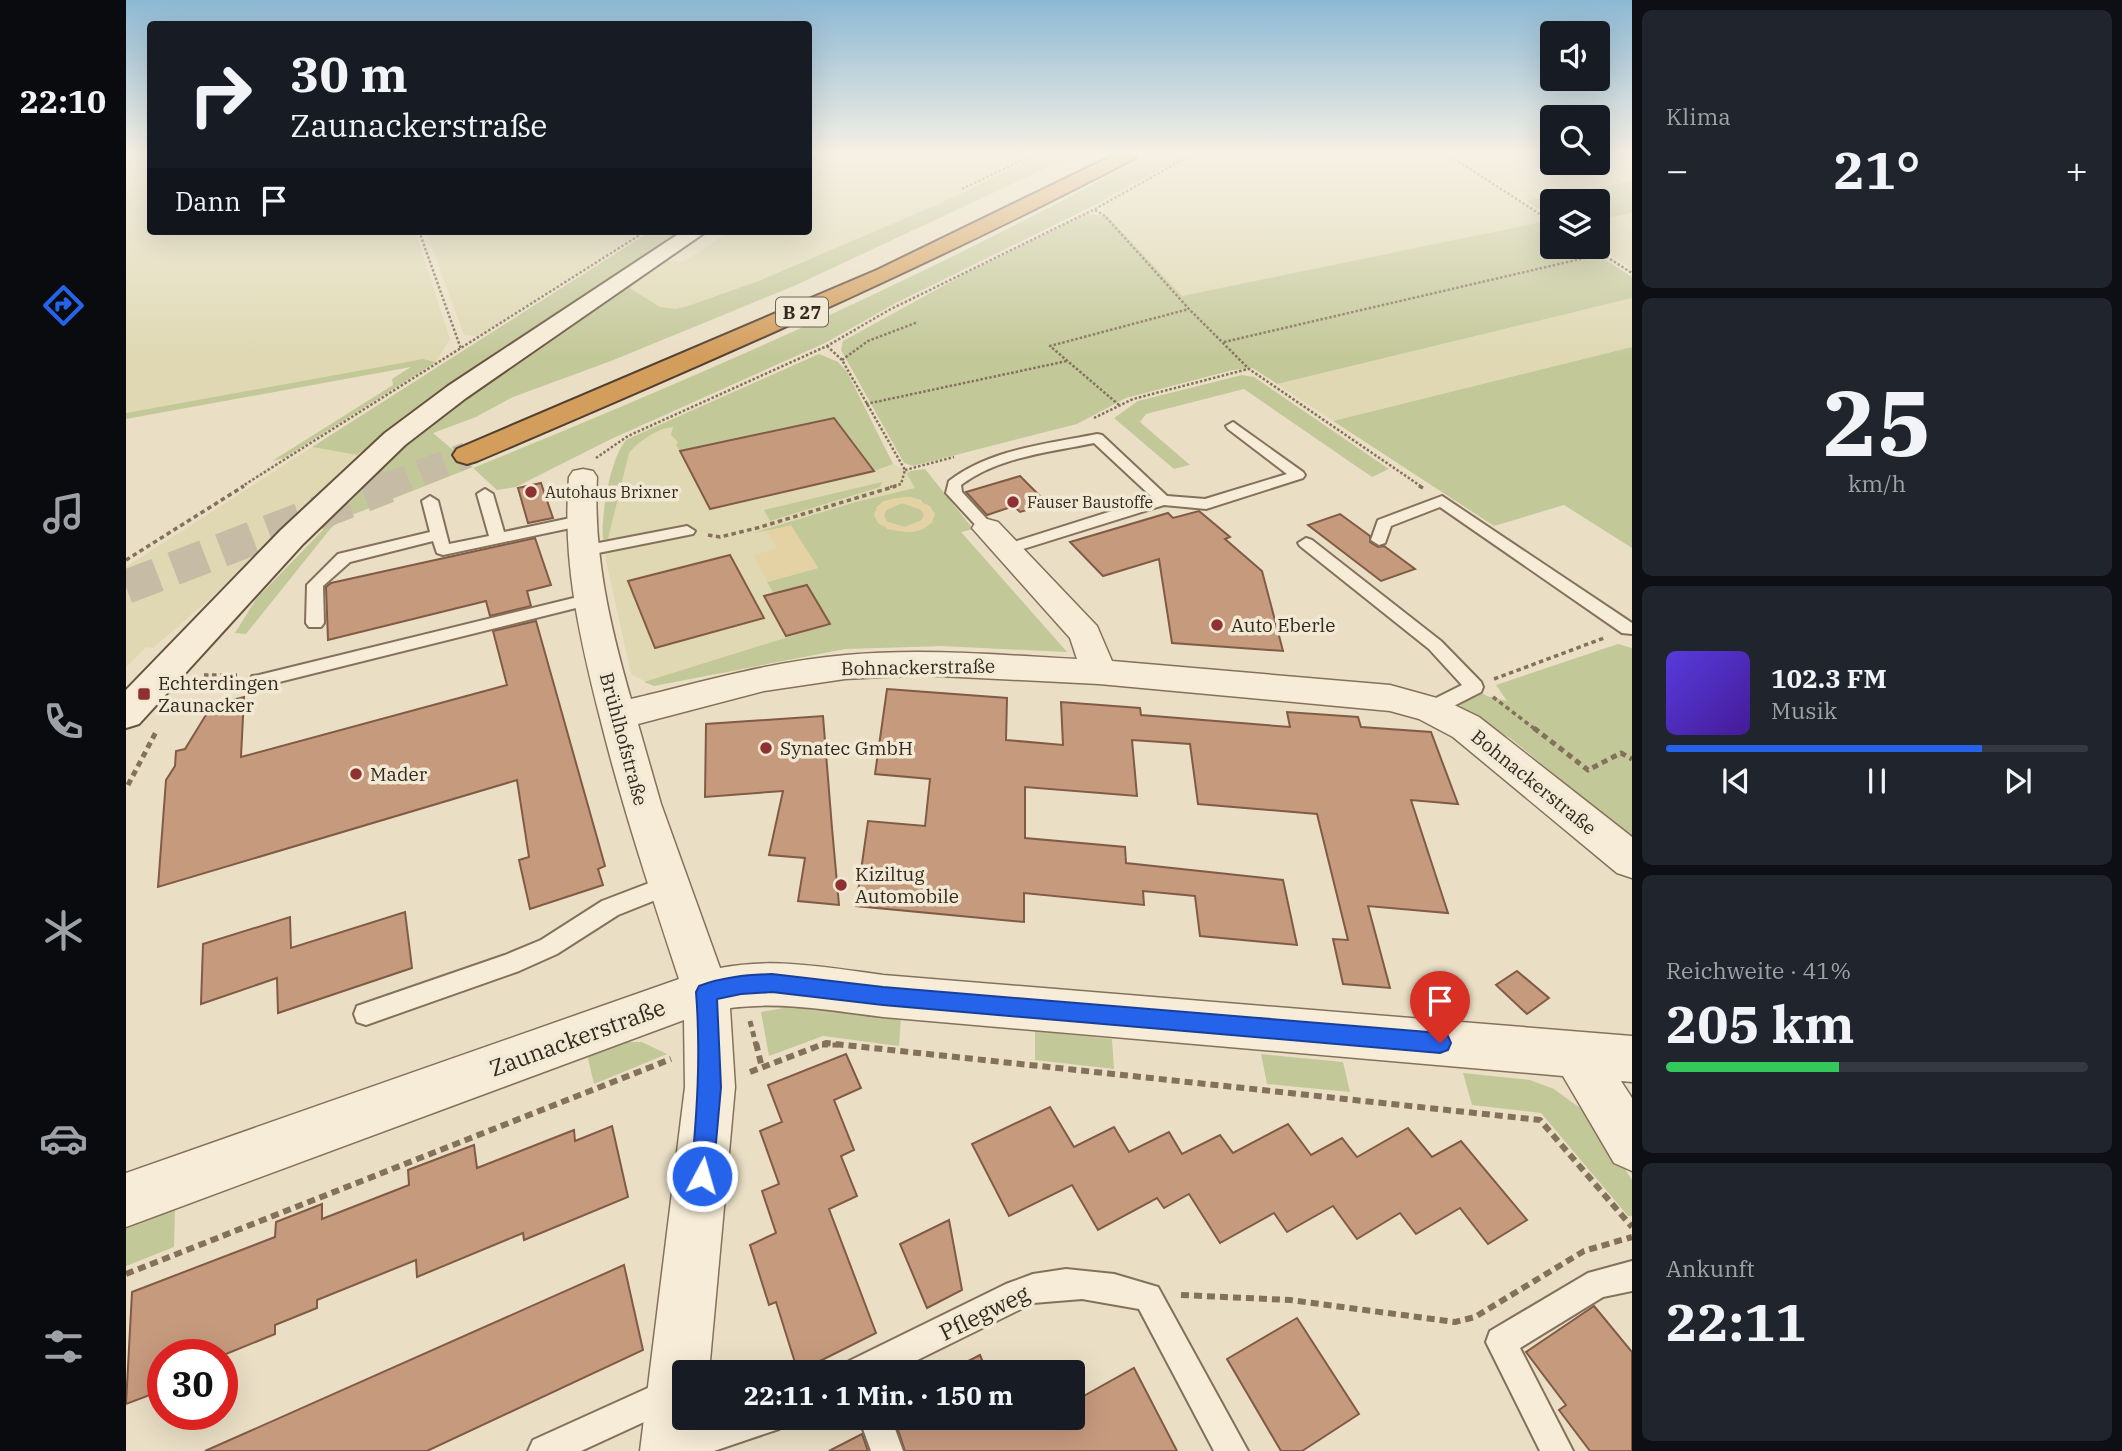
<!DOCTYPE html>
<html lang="de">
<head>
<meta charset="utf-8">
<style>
  body { margin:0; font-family:"IBM Plex Serif",serif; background:#20242c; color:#f1f3f6; height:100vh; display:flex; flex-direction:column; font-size:26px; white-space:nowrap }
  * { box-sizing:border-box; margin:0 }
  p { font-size:23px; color:#9ea1a6 }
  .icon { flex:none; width:38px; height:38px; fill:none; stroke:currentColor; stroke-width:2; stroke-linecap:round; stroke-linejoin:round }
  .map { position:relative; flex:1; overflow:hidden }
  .drawer { display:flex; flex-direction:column; gap:10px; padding:10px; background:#0d0f14; width:490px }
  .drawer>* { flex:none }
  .hud { position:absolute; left:21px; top:21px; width:665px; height:214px; border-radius:7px; box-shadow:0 7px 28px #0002; background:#171b24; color:#f1f3f6; overflow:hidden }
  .buttons { position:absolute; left:1414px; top:21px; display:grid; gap:14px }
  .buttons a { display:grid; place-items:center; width:70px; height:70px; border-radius:7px; background:#171b24; box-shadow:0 7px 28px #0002; font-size:35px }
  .speed { position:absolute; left:21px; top:1339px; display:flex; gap:14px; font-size:35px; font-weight:700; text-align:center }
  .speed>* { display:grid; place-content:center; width:91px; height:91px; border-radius:50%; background:#171b24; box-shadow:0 7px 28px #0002; line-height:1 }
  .speed .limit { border:10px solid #d22; background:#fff; color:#111 }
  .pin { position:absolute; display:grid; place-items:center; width:60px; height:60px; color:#fff; margin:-72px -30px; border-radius:50% 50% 50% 0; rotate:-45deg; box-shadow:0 0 7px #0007 }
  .pin .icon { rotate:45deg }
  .me { position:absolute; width:77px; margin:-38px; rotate:6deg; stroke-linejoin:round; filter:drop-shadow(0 0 5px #0008) }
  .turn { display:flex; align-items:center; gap:24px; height:147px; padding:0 28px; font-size:32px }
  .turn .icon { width:91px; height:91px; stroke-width:2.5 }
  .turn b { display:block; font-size:49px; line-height:60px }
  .then { display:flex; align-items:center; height:66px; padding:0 28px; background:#0003; gap:14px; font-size:26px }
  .big { font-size:52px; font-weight:700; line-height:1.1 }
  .drawer .widget { flex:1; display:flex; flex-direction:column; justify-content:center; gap:10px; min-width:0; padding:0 24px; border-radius:10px; background:#20242c }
  .drawer .dial { align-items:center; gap:0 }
  .dial b { font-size:91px; line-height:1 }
  .song { display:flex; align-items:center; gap:21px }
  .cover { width:84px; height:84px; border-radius:10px; background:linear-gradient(135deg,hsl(250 70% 55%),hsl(260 70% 35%)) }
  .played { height:7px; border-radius:4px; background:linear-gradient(90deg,#2563eb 75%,#363941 75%) }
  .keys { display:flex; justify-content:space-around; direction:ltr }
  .heat { display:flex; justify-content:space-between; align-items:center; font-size:38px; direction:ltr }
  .charge { height:10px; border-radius:5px; background:linear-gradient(90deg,#34c759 41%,#363941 0) }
  .trip { position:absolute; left:546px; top:1360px; width:413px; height:70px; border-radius:7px; background:#171b24; box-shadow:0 7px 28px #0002; font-weight:700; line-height:70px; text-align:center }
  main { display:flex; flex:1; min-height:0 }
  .tab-bar { display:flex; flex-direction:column; width:126px; justify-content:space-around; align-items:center; background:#090b0e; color:#9ea1a6 }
  .tab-bar .icon { width:49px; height:49px }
  .tab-bar .current { color:#2563eb }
  .tab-bar b { font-size:32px; color:#f1f3f6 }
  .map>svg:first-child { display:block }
  .farmland { fill:#dfd8b3 }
  .green { fill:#c3c899; fill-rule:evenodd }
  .sand { fill:#e4d2a4; fill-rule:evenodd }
  .building { fill:#c69a7d; stroke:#815b44; stroke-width:2 }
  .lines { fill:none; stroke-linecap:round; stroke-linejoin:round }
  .highway-tunnel-far1 { stroke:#c6bba4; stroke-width:26; stroke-dasharray:26 13; stroke-linecap:butt }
  .highway-tunnel { stroke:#c6bba4; stroke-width:34; stroke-dasharray:34 17; stroke-linecap:butt }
  .lane-casing { stroke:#84715c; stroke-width:4 }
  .street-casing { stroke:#84715c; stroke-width:3 }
  .secondary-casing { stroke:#66523f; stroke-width:4 }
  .highway-casing { stroke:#523f30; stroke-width:4 }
  .path-far3 { stroke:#84715c; stroke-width:2.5; stroke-dasharray:2.5 2; stroke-linecap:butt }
  .path-far2 { stroke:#84715c; stroke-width:3.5; stroke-dasharray:4.5 3.5; stroke-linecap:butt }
  .path-far1 { stroke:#84715c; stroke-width:5; stroke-dasharray:6 4.5; stroke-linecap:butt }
  .path { stroke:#84715c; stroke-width:6; stroke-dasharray:8 5; stroke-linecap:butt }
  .lane { fill:#f6ecd7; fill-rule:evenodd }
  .street { fill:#f6ecd7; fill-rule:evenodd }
  .secondary { fill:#f6ecd7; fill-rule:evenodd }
  .highway { fill:#d39d5c; fill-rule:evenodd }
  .route { fill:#2563eb; stroke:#184099; stroke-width:2 }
  .poi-dot { fill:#8e3133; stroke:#f2e9d4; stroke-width:2.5 }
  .labels { text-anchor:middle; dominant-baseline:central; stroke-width:7; stroke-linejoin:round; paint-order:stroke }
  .far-poi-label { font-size:16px; fill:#35291f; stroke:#f2e9d4; text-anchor:start }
  .shield { fill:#f2e9d4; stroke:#6e6355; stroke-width:2 }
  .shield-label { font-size:18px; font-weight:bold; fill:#35291f }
  .poi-label { font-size:19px; fill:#35291f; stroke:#f2e9d4; text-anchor:start }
  .street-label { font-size:19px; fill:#35291f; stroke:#f2e9d4 }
  .near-street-label { font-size:23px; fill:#35291f; stroke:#f2e9d4 }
</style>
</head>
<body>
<main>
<nav class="tab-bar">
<b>22:10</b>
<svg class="icon current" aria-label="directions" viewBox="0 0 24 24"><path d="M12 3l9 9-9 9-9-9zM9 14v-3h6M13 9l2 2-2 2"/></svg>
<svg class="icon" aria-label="music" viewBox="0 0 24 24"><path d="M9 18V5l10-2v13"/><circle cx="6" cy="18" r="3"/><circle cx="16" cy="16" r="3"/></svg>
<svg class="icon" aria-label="phone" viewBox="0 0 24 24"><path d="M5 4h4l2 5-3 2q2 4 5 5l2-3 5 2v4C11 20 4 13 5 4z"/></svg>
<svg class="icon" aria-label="climate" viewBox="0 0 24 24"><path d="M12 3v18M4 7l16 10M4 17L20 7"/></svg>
<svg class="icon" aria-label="car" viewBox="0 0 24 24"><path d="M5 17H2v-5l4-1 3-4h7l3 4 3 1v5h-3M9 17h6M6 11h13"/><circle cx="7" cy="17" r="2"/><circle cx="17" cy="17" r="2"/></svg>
<svg class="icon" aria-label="filters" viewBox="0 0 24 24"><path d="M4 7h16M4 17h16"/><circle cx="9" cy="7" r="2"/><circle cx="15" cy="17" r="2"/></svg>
</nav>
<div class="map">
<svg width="1506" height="1451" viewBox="0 0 1506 1451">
  <rect width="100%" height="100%" fill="#eadfc5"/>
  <g class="farmland">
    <polygon points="716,154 904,154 834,188 839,190 817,202 635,280 562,306 549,309 534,307 502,287 538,261 558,262 604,231 682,231 683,177"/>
    <polygon points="1072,154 1317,154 1421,221 1055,297 977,210 980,205"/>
    <polygon points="1347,154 1426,154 1426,163 1472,163 1472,154 1506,154 1506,181 1400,201 1330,157"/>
    <polygon points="24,182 24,231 289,231 324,339 310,362 297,359 0,413 0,186"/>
    <polygon points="1506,213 1506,269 1472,247 1472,220"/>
    <polygon points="300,231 516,231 351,336 338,335"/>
    <polygon points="1506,298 1506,347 1207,421 1151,384"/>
    <polygon points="693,354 712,362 721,372 767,464 784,471 799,469 847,529 835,532 941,652 816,646 719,649 528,686 505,674 480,561 476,527 489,459 494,448 500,440 511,434"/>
    <polygon points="186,447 231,455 85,598 27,648 20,647 0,667 0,567"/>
  </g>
  <g class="green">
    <polygon points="914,154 950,154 668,286 485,361 387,397 350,417 307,433 347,467 216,519 205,528 120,634 109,633 130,599 282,442 352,386 502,287 534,307 549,309 562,306 635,280 817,202"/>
    <path d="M1022,154H1063L963,208L770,303L699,343L483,440L390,487L371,490L347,468C576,375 806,275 1022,154Z"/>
    <polygon points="1506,181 1506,213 1472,220 1472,201 1426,201 1426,218 1400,201"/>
    <polygon points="961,214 981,216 1056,296 1421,221 1426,225 1426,247 1460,247 1506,277 1506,298 1151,384 1127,368 1107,370 1000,398 951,424 787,466 778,463 715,350 717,341 839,274"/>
    <path d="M525,231H559C449,303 336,373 231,455L186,447Z"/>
    <polygon points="1506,347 1506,548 1438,505 1368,526 1207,421"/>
    <path d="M693,354L712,362L721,372L767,464L748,471L708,418L554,451L550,445L552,442L545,435L547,427C532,428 513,441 503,453L482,539H477C475,513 484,460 500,440Z"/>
    <polygon points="297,359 310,362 158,458 146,461 267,385 266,379 285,367 0,419 0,413"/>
    <polygon points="1116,375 1128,377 1263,469 1246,477 1118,389 1020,414 1014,422 1064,465 1048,469 988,418 1012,401"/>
    <path d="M799,469L847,529L835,532L941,652L816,646L719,649L528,686L518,682L704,624L682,585L648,594L641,582L692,568L665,526L627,533L730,502L789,488L781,474L784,471ZM783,497L795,500L807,522L787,532L761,529L750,508L758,501Z"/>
    <polygon points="756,482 754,487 644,521 638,510"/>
    <polygon points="776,503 794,509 798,514 796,520 779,527 761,522 758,516 760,510"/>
    <polygon points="1492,644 1506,648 1506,838 1384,738 1336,711 1333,701 1352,691 1361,696 1381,701 1370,685"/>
    <polygon points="664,1007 775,1018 773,1046 697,1036 643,1056 635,1012"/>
    <polygon points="909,1031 986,1039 988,1069 909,1060"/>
    <polygon points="496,1042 516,1042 541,1054 468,1084 461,1054"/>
    <polygon points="1135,1054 1217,1062 1224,1092 1141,1084"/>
    <polygon points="1337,1073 1404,1080 1428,1089 1465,1116 1506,1180 1506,1216 1502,1216 1415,1113 1346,1105"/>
    <polygon points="49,1210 48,1247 0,1266 0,1229"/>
  </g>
  <g class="sand">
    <path d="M783,497L804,506L809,514C803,539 768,534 752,523L748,515C753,499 768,498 783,497ZM776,503L794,509L798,514L796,520L779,527L761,522L758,516L760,510Z"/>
    <polygon points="665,525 692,568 641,582 627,555 651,549 641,531"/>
  </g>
  <g class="building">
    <polygon points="708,418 748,471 584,509 554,451"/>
    <polygon points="894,476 922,504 894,512 888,506 861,515 840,492"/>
    <polygon points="415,483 427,518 402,523 392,488"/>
    <polygon points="1073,511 1104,537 1099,539 1136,571 1157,651 1046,643 1033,559 977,576 944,542 1042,513 1047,518"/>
    <polygon points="1214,514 1244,536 1244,542 1252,547 1258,546 1289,569 1255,581 1182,525"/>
    <polygon points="409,538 425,585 401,591 405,606 364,616 360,601 202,640 200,587 205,583"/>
    <polygon points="604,555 638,618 529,648 502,581"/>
    <polygon points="681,585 704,624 660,636 638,596"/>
    <polygon points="410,621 479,866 472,869 477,885 404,909 393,860 403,857 391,780 32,887 40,780 49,766 50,751 59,749 86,705 118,697 115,757 381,685 367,631"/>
    <polygon points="761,689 881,698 880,740 937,745 935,702 1014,708 1015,715 1164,727 1161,712 1232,717 1235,727 1305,732 1332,804 1285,800 1322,913 1242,906 1264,988 1217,984 1207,939 1222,940 1191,814 1072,804 1064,744 1006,740 1011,796 899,787 899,838 999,847 1000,863 1157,880 1171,945 1074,936 1069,896 1017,891 1018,905 898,893 898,922 730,906 742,821 799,826 804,779 749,774"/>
    <polygon points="697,716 706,828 713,905 672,901 679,858 643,855 657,791 579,797 580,724"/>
    <polygon points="279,912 286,968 152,1013 151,978 75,1004 77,944 164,917 165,948"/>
    <polygon points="1391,971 1423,998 1401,1014 1370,985"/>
    <polygon points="720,1054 735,1088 708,1100 728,1150 715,1156 731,1196 703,1209 750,1333 672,1372 650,1302 643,1305 624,1245 650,1233 636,1191 653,1184 634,1131 656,1122 642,1085"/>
    <polygon points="924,1107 948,1147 988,1127 1003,1152 1043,1132 1056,1154 1094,1135 1107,1153 1162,1124 1185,1155 1216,1138 1231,1157 1282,1128 1306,1157 1335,1141 1401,1220 1362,1244 1334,1208 1290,1234 1274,1213 1231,1239 1207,1206 1161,1232 1148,1213 1094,1243 1063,1194 1038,1208 1031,1198 972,1230 946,1185 883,1216 846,1144"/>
    <polygon points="486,1126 502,1197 398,1240 397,1233 291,1277 290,1260 191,1300 191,1308 149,1325 149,1334 100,1354 37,1354 37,1390 0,1404 6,1292 149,1237 150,1222 196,1204 196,1219 283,1185 282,1170 348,1145 351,1168 448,1130 449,1141"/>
    <polygon points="823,1220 836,1290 801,1308 774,1244"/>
    <polygon points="498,1265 517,1350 301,1451 79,1451"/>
    <polygon points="1468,1306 1506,1352 1506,1451 1464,1451 1433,1410 1440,1405 1400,1352"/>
    <polygon points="1171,1318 1233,1414 1176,1451 1155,1451 1101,1359"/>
    <polygon points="854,1355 861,1372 821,1372"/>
    <polygon points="1008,1368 1051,1451 779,1451 768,1418 947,1418 947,1402"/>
    <polygon points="736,1434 742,1451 703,1451"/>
  </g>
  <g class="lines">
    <polyline class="highway-tunnel-far1" points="258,487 341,455"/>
    <polyline class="highway-tunnel" points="0,587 262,486"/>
    <defs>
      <g id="lane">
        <path d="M1107,422L1177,472L1179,475L1177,478L1080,509L1038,505L881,554L873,549L875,546L1027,498L968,443C924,452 872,457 835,485L836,492L869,528L867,531H855L820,493L823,481C864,449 921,444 971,434L976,435L1041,496L1079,499L1161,474L1102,429L1100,426Z"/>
        <polygon points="359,489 367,494 378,532 454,516 462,521 454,526 317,555 311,553 307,541 224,562 197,586 198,623 195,627 183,627 180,623 181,585 212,554 304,532 296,501 304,496 312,501 323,544 363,536 351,494"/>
        <polygon points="1316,496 1506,623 1506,634 1496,633 1314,507 1265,526 1259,543 1253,545 1245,540 1252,520"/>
        <polygon points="561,526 569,531 567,534 457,556 449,551 457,546"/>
        <polygon points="1180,538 1186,540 1315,641 1355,682 1357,687 1355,692 1312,714 1298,714 1296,709 1298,704 1336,685 1303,649 1174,546 1172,543"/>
        <polygon points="464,594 470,595 472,599 470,603 133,687 126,686 124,681 126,676 133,675"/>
        <polygon points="544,875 552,877 555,884 552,891 492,915 431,954 393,971 240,1025 231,1022 228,1014 231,1006 379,955 415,940 476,901"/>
        <polygon points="1506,1261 1506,1291 1477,1297 1394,1348 1447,1451 1414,1451 1360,1342 1364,1331 1462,1273"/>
        <polygon points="940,1269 988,1274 1032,1287 1122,1451 1088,1451 1013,1309 956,1299 907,1303 767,1372 719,1372 723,1361 880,1284 907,1274"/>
        <polygon points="544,1378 555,1383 558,1391 555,1405 455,1451 402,1451 407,1440"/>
        <polygon points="593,1418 658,1418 653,1429 588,1451 539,1451 537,1446 542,1435"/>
        <polygon points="733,1418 765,1418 777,1451 745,1451"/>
      </g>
      <path id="street" d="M457,469L467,471L471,477C467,554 484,626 505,699C576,682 647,661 720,655C797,648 874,655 951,659L944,638L846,528L850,522L861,519L872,522L971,626L986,661L1264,685L1318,700L1353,717L1506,837V878L1491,873L1327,737L1293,719L1264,711L973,684L794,675L719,679L638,691L512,724L535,804L594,968C649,957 703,968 757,975L1506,1036V1082L1495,1081L1506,1098V1171L1488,1163L1437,1076L757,1017C706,1011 656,1001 604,1008L609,1087L583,1372H558V1418H579L576,1451H514L559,1087L558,1020L0,1227V1173L553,979C524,891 495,803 473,714C453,635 436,559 443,477L447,471Z"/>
      <g id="secondary">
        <polygon points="682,154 695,154 682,161"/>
        <polygon points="557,231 581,231 340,398 279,445 177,544 13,724 0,728 0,690 155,530 259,433 322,386"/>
      </g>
      <path id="highway" d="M990,154H1012L1009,158C795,270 574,366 351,461L341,464L331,461L327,455L331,449L751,270Z"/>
    </defs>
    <use href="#lane" class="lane-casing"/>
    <use href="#street" class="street-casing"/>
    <use href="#secondary" class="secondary-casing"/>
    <use href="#highway" class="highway-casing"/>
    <g class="path-far3">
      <polyline points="1321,154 1426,222"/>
      <polyline points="836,189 909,154"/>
      <polyline points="969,210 979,216 1063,309 1123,369 1296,487"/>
      <polyline points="293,231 335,349"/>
      <polyline points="1465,247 1506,273"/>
      <polyline points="1098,342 1476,254"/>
      <polyline points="701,346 716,360 779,470 775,484 764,487"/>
      <polyline points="716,360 742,341 792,322"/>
      <polyline points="740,404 941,361"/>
      <polyline points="993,405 924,346 1063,309"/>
      <polyline points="968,418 1007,399 1122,369"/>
      <polyline points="470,458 502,436 701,346 763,310 969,209 1067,154"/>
      <polyline points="779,470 828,457"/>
      <polyline points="115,487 520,231"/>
    </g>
    <g class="path-far2">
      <polyline points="1293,486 1297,488"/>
      <polyline points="582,535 594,537 631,528 770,486"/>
      <polyline points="0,560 118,486"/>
      <polyline points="78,675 111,675"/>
      <polyline points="1368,679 1478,638"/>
      <polyline points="1367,697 1410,730"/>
    </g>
    <g class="path-far1">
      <polyline points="1408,728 1462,770 1495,753 1506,759"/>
      <polyline points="2,785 31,730"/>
      <polyline points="624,1021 630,1045"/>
      <polyline points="696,1045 716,1045"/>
    </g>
    <g class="path">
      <polyline points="630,1043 636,1068"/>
      <polyline points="624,1072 700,1043 1414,1120 1506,1227"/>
      <polyline points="0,1274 545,1059"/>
      <polyline points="1055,1295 1164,1300 1329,1322 1349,1317 1458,1251 1506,1237"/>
    </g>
    <use href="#lane" class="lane"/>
    <use href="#street" class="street"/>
    <use href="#secondary" class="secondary"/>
    <use href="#highway" class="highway"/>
  </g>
  <linearGradient id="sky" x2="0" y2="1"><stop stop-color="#8db8d4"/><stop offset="0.43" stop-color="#f6f1e5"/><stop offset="1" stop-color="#f6f1e5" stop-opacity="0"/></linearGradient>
  <rect width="1506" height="357" fill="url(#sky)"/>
  <path class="route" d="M646,974L757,987L1314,1033L1322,1036L1325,1043L1322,1050L1314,1053L757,1005L646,992L615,994L591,999L595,1087L587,1176L584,1184L576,1187L568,1184L565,1176C571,1114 575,1055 570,992L573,986C596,977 621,975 646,974Z"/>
  <g class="poi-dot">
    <circle cx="405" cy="492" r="7"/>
    <circle cx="887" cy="502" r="7"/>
    <circle cx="1091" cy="625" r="7"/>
    <rect x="11" y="687" width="14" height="14" rx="3.5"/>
    <circle cx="640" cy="748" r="7"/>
    <circle cx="230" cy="774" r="7"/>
    <circle cx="715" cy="885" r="7"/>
  </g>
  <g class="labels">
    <g class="far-poi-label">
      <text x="419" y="492">Autohaus Brixner</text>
      <text x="901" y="502">Fauser Baustoffe</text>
    </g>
    <rect class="shield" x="650" y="297.5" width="52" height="29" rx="5"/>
    <g class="shield-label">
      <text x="676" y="312">B 27</text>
    </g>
    <g class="poi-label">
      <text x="1105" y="625">Auto Eberle</text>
      <text x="32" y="683">Echterdingen<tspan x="32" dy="22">Zaunacker</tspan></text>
      <text x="654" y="748">Synatec GmbH</text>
      <text x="244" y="774">Mader</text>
      <text x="729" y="874">Kiziltug<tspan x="729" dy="22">Automobile</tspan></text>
    </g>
    <g class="street-label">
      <text transform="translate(792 667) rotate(-1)">Bohnackerstraße</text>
      <text transform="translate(498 739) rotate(75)">Brühlhofstraße</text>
      <text transform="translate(1408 782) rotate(39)">Bohnackerstraße</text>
    </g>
    <g class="near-street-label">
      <text transform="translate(451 1037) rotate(-20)">Zaunackerstraße</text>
      <text transform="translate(858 1312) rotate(-26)">Pflegweg</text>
    </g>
  </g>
</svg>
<div class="buttons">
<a><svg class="icon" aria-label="sound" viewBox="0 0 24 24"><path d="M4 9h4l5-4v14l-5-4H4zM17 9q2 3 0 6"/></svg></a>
<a><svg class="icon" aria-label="search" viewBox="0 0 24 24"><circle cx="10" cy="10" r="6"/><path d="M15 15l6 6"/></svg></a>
<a><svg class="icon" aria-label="layers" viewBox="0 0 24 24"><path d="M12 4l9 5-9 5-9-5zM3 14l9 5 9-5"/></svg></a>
</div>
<div class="speed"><div class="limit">30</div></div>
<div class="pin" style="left:1314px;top:1043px;background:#d93025"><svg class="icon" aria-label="arrive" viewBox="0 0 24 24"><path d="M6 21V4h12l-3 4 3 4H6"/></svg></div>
<svg class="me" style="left:576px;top:1176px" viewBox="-20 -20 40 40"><circle r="17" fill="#2563eb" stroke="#fff" stroke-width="3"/><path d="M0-11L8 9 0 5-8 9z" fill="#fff"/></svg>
<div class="trip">22:11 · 1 Min. · 150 m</div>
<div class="hud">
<div class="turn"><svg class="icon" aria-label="right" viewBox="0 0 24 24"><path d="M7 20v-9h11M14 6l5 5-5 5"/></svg><div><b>30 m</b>Zaunackerstraße</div></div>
<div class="then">Dann<svg class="icon" aria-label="arrive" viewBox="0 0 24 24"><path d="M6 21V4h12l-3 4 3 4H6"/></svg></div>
</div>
</div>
<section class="drawer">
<div class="widget"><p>Klima</p>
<div class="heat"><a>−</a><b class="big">21°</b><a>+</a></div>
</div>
<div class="widget dial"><b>25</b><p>km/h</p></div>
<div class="widget">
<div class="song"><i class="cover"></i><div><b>102.3 FM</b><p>Musik</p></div></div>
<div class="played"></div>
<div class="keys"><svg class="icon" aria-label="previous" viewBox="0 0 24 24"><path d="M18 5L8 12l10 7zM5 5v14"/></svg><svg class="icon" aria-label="pause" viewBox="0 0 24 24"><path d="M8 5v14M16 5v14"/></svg><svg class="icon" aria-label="next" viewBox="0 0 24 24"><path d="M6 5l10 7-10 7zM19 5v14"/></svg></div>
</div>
<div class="widget"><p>Reichweite · 41%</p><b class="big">205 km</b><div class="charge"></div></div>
<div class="widget"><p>Ankunft</p><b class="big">22:11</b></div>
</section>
</main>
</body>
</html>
